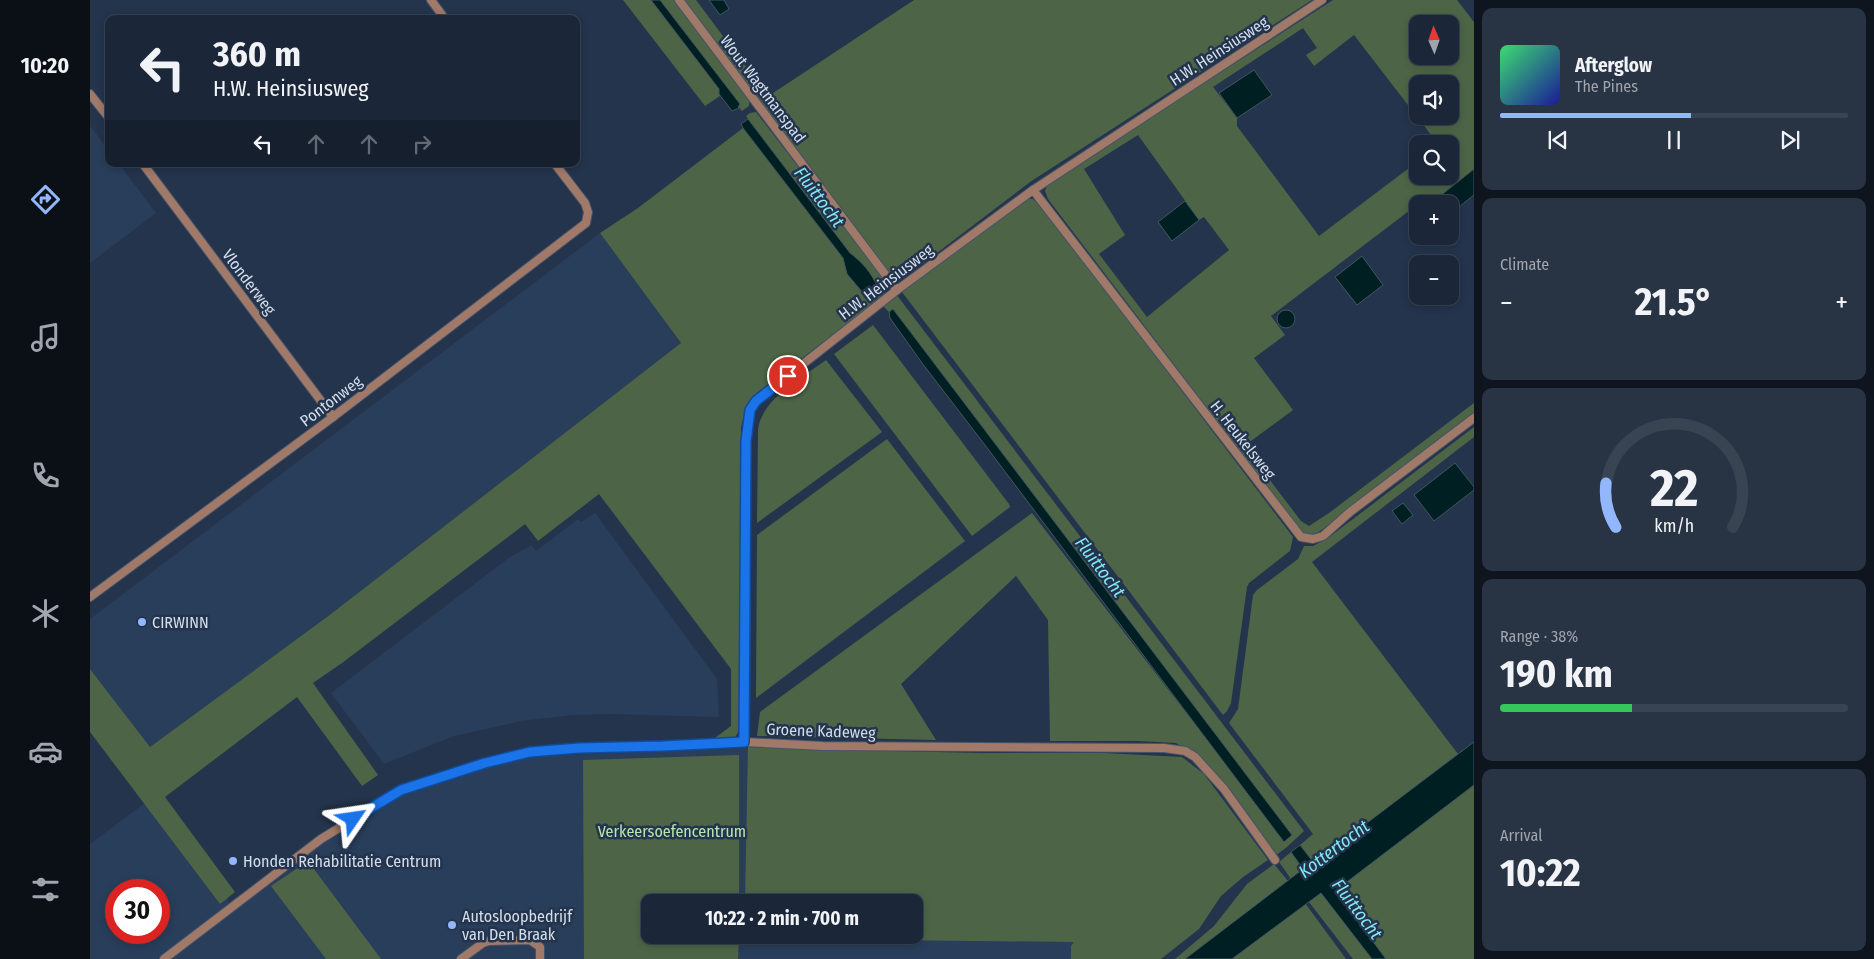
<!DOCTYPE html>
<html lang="en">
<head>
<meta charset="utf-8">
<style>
  body { margin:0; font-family:"Fira Sans Condensed",sans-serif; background:#283344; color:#f1f3f6; height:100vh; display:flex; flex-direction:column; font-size:19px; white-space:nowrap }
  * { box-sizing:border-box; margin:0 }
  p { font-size:16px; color:#a0a5ae }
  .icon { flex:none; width:28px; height:28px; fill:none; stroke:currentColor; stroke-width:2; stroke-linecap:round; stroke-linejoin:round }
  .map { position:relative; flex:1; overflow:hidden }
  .panel { display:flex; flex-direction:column; gap:8px; padding:8px; background:#0f151f; width:400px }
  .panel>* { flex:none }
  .top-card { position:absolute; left:15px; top:15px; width:475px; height:152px; border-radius:10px; box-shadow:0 2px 8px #0003,0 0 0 1px #394453; background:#1b2739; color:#f1f3f6; overflow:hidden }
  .needle { width:32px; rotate:358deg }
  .tools { position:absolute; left:1319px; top:15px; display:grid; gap:10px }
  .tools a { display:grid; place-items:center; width:50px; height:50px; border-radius:10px; background:#1b2739; box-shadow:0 2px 8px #0003,0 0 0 1px #394453; font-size:25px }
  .speed { position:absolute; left:15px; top:879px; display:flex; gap:10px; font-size:25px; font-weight:700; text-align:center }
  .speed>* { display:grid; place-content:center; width:65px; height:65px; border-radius:50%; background:#1b2739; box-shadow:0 2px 8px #0003,0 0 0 1px #394453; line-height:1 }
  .speed .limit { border:8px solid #d22; background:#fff; color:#111 }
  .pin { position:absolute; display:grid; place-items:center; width:42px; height:42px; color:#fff; margin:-21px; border:2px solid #fff; border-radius:50%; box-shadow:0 1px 5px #0007 }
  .me { position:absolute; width:55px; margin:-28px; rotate:58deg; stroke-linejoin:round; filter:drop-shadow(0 0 4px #0008) }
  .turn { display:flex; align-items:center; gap:18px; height:105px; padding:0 25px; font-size:22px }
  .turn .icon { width:65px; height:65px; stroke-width:2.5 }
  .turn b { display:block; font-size:35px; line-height:42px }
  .lanes { display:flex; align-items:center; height:48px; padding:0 25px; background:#0003; justify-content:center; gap:25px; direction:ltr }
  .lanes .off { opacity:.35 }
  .big { font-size:38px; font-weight:700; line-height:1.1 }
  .panel .tile { flex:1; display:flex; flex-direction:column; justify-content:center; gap:8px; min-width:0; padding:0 18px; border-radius:10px; background:#283344 }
  .panel .dial { align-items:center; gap:0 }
  .dial svg { height:130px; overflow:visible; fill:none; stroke:#394453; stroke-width:7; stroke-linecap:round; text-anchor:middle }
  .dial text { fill:#f1f3f6; stroke:none }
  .song { display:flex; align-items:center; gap:15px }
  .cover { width:60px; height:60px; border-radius:8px; background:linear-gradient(135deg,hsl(140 70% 55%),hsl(240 70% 35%)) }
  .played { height:5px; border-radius:2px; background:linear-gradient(90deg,#92b7fd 55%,#394453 55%) }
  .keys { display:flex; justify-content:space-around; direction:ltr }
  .heat { display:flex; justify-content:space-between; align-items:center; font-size:28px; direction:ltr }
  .charge { height:8px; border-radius:4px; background:linear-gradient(90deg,#34c759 38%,#394453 0) }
  .trip { position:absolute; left:551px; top:894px; width:282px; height:50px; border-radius:10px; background:#1b2739; box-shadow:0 2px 8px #0003,0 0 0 1px #394453; font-weight:700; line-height:50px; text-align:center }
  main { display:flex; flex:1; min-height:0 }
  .tabs { display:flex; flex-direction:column; width:90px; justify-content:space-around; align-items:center; background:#0b1017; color:#a0a5ae }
  .tabs .icon { width:35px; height:35px }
  .tabs .selected { color:#92b7fd }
  .tabs b { font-size:22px; color:#f1f3f6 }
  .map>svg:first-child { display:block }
  .built { fill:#293e5b; fill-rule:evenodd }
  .green { fill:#4d6546; fill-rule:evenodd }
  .water { fill:#001f23; stroke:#3f5860 }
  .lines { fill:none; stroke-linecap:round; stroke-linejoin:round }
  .minor-casing { stroke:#445369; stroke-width:10 }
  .minor { stroke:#a17969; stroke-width:8 }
  .route-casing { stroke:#114b97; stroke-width:12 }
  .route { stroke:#1a73e8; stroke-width:9 }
  .poi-dot { fill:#92b7fd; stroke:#24344c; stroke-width:2 }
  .labels { text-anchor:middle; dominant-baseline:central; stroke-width:5; stroke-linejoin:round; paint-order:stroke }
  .street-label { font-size:16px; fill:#d3deed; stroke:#24344c }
  .poi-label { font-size:16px; fill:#d3deed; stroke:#24344c; text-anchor:start }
  .park-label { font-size:16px; fill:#b7e7aa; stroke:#24344c }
  .water-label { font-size:18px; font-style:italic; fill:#83e8f3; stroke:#24344c }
</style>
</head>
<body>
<main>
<nav class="tabs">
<b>10:20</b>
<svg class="icon selected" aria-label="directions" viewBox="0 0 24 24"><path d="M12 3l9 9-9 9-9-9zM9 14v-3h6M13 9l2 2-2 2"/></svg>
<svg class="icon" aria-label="music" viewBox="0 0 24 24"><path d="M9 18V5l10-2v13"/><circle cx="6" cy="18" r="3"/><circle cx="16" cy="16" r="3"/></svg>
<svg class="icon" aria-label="phone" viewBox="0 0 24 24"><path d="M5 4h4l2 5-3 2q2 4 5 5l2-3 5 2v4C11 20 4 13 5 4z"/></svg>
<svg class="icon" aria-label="climate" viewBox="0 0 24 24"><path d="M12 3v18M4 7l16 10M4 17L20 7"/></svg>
<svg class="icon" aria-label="car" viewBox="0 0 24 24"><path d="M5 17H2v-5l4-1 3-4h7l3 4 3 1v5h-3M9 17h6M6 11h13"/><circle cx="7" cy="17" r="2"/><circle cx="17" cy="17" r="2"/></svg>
<svg class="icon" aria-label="filters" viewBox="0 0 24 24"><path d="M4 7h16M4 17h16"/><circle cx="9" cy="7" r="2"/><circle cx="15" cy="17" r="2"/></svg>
</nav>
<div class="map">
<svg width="1384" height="959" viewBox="0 0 1384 959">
  <rect width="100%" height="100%" fill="#24344c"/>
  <g class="built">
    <polygon points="0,126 19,151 19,164 29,164 66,213 0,263"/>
    <polygon points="510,233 591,343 237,617 60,747 0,669 0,619"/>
    <polygon points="505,513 627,679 629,717 521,714 482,715 431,721 364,736 294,764 241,693 420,557 442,545 446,551 488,519 491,522"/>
    <path d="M663,748L660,902H560V935H825L988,924L990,959H0V844L63,797L139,902L292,795L397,758ZM26,890H69V932H26Z"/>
  </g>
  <g class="green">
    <polygon points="533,0 561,0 629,89 630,96 615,106"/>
    <polygon points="570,0 585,0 660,98 659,106 652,111 648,106 650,104"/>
    <polygon points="592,0 606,0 669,84 677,97 824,0 1222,0 940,182 814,278 809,279 800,275"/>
    <path d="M1243,0H1367L1384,22V169L1340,204H1335L1333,201L1328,204L1181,316L1195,335L1164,358L1203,410L1154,446L1211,521L1219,526L1239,513L1384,403V413L1233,529C1226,534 1223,535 1214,534L1200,517L958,199L955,191L958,183ZM1328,24H1360V56H1328ZM1213,28L1227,48L1216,55L1224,66L1264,35L1348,144H1360V176H1328L1327,162L1229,236L1147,126V118L1123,87ZM1328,84H1360V116H1328ZM1048,135L1109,220L1114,217L1139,250L1057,317L1009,254L1035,235L994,169Z"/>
    <path d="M666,112L793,277C797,283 798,290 793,296L668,392C659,402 654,414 651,427L650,728L644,740L618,743L641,726V669L509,494L448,541L435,524L252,663L223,683L288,775L272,786L207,697L75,797L145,892L130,904L0,732V669L60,747L237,617L591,343L510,233L548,208L653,128L753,258L757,274L774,295L787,286L767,259L760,253L656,116L660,113Z"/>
    <polygon points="933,199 943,199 952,207 1203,537 1200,551 1159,583 1157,587 1141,703 1137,711 1133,715 812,292 811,290"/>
    <polygon points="806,294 1214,831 1197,847 1185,856 1109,758 1086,743 1048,741 960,741 958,620 926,576 811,684 846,740 667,736 670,712 942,513 1131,758 1194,842 1202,835 803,309 799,312 792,305"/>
    <polygon points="783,325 919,504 920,507 882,536 744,354"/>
    <path d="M736,360L792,432L667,523L668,430C671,399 713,377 736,360Z"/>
    <polygon points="1384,427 1384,437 1222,562 1368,754 1224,863 1210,845 1223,834 1139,723 1148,709 1163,595 1167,590 1208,559 1214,546 1223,546 1238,538"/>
    <polygon points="797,439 875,541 666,698 667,535"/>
    <polygon points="658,747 712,749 892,753 1014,753 1092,757 1114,774 1178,860 1153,877 1131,896 1109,929 1071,959 981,959 981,946 984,942 711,939 711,935 825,935 825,902 655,902"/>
    <polygon points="649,755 649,902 560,902 560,935 649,935 648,959 494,959 493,760"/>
    <polygon points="1384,785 1384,959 1296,959 1245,891"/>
    <polygon points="1201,852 1214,869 1201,879 1189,862"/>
    <polygon points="218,861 291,959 236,959 181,886"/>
    <polygon points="1184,864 1198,881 1095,959 1085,959 1124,926 1157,884"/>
    <polygon points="1231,893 1282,959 1263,959 1219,902"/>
    <polygon points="1215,903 1256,959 1142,959"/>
  </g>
  <g class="water">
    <polygon points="561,0 570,0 650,104 648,107 649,108 642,111 629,94 629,89"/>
    <polygon points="619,0 634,0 639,9 630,15"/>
    <polygon points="1164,70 1182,95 1147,118 1129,93"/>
    <path d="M658,119L760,253C772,262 781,272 787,286L775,295L757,274L753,258L653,128L651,124Z"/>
    <polygon points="1384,169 1384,195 1360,214 1360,204 1340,204"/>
    <polygon points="1095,201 1109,220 1082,241 1068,222"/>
    <polygon points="1272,256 1293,285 1267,305 1245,277"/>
    <polygon points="803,309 1202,835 1194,842 898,449 832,363 800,318 799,312"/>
    <circle cx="1196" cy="319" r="9"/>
    <polygon points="1365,463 1384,487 1384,490 1344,521 1324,495"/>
    <polygon points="1313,503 1323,515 1312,524 1302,511"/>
    <polygon points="1384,742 1384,785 1245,891 1296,959 1282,959 1231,893 1142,959 1095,959 1213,869 1201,852 1210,845 1224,863"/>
  </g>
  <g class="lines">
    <defs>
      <g id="minor">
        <polyline points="341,0 355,19"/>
        <polyline points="589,0 807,290"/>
        <polyline points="0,94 19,118"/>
        <polyline points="53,164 243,417"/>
        <polyline points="943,190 1211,537 1223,539 1233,536 1260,512 1384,418"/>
        <polyline points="0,597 243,417 496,223 498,212 495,203 465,164"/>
        <polyline points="655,742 656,441 660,411 666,401 807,290 943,190 1232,0"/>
        <polyline points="74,959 231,839 311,790 395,763 440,752 489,748 573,746 655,742 733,746 1074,748 1095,751 1105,757 1134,789 1185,860"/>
        <polyline points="371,959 393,943 399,941 440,940 450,947 450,959"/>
      </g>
    </defs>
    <use href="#minor" class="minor-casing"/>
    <use href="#minor" class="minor"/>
  </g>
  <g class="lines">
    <defs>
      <polyline id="route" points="263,819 311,790 395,763 440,752 489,748 573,746 654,742 656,441 660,410 666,401 698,376"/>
    </defs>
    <use href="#route" class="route-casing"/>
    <use href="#route" class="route"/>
  </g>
  <g class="poi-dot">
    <circle cx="52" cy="622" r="5"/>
    <circle cx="143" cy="861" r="5"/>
    <circle cx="362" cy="925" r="5"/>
  </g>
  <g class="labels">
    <g class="street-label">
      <text transform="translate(1129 51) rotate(-33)">H.W. Heinsiusweg</text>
      <text transform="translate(673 89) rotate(53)">Wout Wagtmanspad</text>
      <text transform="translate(159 282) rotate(53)">Vlonderweg</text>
      <text transform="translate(796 282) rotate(-37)">H.W. Heinsiusweg</text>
      <text transform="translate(241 401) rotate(-37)">Pontonweg</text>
      <text transform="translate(1153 440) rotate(52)">H. Heukelsweg</text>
      <text transform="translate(731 731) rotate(2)">Groene Kadeweg</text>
    </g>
    <g class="poi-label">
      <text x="62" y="622">CIRWINN</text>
      <text x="153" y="861">Honden Rehabilitatie Centrum</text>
      <text x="372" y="916">Autosloopbedrijf<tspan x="372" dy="18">van Den Braak</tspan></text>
    </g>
    <g class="park-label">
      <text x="582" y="831">Verkeersoefencentrum</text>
    </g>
    <g class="water-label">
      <text transform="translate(729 197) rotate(53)">Fluittocht</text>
      <text transform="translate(1010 567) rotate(53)">Fluittocht</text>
      <text transform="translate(1244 849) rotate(-37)">Kottertocht</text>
      <text transform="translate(1267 909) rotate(53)">Fluittocht</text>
    </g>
  </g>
</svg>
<div class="tools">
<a><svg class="needle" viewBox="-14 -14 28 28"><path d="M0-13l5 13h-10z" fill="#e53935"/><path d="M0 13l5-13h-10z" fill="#a0a5ae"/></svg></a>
<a><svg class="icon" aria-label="sound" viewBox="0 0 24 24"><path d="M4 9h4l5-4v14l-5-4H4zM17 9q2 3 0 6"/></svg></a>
<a><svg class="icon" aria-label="search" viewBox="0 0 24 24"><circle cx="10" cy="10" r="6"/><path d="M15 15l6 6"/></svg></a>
<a>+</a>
<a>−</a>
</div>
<div class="speed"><div class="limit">30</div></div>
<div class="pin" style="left:698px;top:376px;background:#d93025"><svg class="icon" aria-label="arrive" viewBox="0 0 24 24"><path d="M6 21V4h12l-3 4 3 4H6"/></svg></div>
<svg class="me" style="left:263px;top:819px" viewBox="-20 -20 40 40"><path d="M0-17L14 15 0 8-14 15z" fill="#1a73e8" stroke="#fff" stroke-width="4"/></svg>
<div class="trip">10:22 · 2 min · 700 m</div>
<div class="top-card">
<div class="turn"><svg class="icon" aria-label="left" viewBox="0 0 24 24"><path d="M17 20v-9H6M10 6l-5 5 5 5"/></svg><div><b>360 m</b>H.W. Heinsiusweg</div></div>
<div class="lanes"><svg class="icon" aria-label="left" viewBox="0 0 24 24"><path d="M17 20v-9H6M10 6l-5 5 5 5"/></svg><svg class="icon off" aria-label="ahead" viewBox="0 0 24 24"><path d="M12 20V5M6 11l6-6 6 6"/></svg><svg class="icon off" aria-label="ahead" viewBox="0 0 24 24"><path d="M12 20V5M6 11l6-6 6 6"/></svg><svg class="icon off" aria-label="right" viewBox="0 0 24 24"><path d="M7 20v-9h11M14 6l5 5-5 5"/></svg></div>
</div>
</div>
<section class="panel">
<div class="tile">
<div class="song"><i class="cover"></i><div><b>Afterglow</b><p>The Pines</p></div></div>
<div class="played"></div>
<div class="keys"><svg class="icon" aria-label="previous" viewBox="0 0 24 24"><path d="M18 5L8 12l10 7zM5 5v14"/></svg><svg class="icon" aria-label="pause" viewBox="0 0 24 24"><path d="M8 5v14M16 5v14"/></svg><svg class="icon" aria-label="next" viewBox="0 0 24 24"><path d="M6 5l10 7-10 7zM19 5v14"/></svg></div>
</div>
<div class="tile"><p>Climate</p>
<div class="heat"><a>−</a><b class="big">21.5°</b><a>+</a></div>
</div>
<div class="tile dial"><svg viewBox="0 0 100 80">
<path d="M14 69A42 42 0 1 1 86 69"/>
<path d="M14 69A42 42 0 0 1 8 42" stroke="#92b7fd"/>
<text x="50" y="56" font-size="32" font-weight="700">22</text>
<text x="50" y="72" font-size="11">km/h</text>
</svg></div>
<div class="tile"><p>Range · 38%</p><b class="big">190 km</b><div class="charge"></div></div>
<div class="tile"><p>Arrival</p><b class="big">10:22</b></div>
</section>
</main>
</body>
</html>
